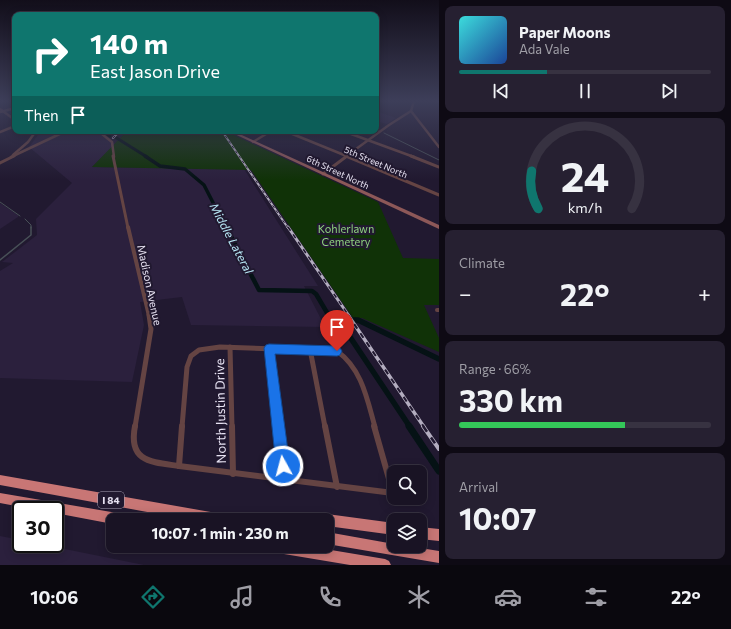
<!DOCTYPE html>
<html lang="en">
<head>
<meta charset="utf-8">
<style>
  body { margin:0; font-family:Commissioner,sans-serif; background:#262031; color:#f1f3f6; height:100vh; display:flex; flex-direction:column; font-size:15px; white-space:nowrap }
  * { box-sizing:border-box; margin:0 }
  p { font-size:13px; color:#9f9ea6 }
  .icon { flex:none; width:22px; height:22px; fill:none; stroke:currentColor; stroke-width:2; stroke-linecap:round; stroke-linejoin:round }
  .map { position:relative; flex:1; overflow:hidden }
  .drawer { display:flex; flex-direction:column; gap:6px; padding:6px; background:#0e0a14; width:292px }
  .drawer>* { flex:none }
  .hud { position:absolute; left:12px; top:12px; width:367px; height:122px; border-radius:8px; box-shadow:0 2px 10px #0003,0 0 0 1px #373241; background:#0f766e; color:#fff; overflow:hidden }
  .controls { position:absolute; left:387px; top:465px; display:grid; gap:8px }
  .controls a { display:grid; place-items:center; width:40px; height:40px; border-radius:8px; background:#191324; box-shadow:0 2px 10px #0003,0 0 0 1px #373241; font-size:20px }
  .speed { position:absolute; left:12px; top:501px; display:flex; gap:8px; font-size:20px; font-weight:700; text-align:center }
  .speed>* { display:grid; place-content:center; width:52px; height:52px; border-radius:50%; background:#191324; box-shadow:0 2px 10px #0003,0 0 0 1px #373241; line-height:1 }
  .speed .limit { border:2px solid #111; border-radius:6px; background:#fff; color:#111 }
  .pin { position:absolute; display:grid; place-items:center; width:34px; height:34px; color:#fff; margin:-41px -17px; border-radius:50% 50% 50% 0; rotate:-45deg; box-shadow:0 0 4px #0007 }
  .pin .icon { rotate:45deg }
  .me { position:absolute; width:44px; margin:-22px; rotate:353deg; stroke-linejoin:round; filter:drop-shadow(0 0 3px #0008) }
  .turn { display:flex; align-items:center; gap:14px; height:84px; padding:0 12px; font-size:18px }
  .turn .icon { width:52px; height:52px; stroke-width:2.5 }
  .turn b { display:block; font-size:28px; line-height:34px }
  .then { display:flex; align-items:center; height:38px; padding:0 12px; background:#0003; gap:8px; font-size:15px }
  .big { font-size:30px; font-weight:700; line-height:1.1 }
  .drawer .tile { flex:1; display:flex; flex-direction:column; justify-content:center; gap:6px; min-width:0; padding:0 14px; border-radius:8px; background:#262031 }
  .drawer .dial { align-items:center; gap:0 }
  .dial svg { height:104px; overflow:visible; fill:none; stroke:#373241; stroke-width:7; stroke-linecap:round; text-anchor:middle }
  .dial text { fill:#f1f3f6; stroke:none }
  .song { display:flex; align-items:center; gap:12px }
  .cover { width:48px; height:48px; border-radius:6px; background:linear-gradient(135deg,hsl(180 70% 55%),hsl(220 70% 35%)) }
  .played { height:4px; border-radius:2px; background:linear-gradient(90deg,#0f766e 35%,#373241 35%) }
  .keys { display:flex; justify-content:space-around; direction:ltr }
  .heat { display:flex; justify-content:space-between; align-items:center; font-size:22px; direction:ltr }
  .charge { height:6px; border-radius:3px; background:linear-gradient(90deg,#34c759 66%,#373241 0) }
  .trip { position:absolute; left:106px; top:513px; width:228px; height:40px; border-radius:8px; background:#191324; box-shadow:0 2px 10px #0003,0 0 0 1px #373241; font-weight:700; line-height:40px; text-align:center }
  .tabs { display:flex; height:64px; justify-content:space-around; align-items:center; background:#0a080e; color:#9f9ea6 }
  .tabs .icon { width:28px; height:28px }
  .tabs .on { color:#0f766e }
  .tabs b { font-size:18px; color:#f1f3f6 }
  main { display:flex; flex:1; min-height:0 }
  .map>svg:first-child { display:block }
  .built { fill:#2b203d }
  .green { fill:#103207 }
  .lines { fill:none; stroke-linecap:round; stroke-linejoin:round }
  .stream-far1 { stroke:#485057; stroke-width:1 }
  .stream { stroke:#485057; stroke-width:1.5 }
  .canal-far4 { stroke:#051215; stroke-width:3 }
  .canal-far3 { stroke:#051215; stroke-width:3.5 }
  .canal-far2 { stroke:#051215; stroke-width:4.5 }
  .canal-far1 { stroke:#051215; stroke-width:5.5 }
  .canal { stroke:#051215; stroke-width:7 }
  .street-far4 { stroke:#654443; stroke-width:2.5 }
  .street-far3 { stroke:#654443; stroke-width:3 }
  .street-far2 { stroke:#654443; stroke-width:4 }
  .street-far1 { stroke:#654443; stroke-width:5 }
  .street { stroke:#654443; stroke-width:6 }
  .secondary { fill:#8d5858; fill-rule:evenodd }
  .highway { fill:#c87675; fill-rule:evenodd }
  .rail-far3-casing { stroke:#b3adbf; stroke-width:2 }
  .rail-far2-casing { stroke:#b3adbf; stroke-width:3 }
  .rail-far1-casing { stroke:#b3adbf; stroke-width:3.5 }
  .rail-casing { stroke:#b3adbf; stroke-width:4 }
  .rail-far3 { stroke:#211930; stroke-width:1; stroke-dasharray:3; stroke-linecap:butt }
  .rail-far2 { stroke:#211930; stroke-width:1.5; stroke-dasharray:4.5; stroke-linecap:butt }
  .rail-far1 { stroke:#211930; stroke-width:2; stroke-dasharray:5.5; stroke-linecap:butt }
  .rail { stroke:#211930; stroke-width:2.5; stroke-dasharray:7; stroke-linecap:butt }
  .route { fill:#1a73e8; stroke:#114b97 }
  .labels { text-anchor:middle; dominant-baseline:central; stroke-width:4; stroke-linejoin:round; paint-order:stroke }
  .far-street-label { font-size:9px; fill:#e6e1f1; stroke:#211930 }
  .shield { fill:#211930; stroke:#aba5b7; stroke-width:1 }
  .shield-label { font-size:10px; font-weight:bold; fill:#e6e1f1 }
  .park-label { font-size:11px; fill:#90d480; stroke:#211930 }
  .street-label { font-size:11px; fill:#e6e1f1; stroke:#211930 }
  .water-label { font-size:12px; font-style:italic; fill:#b7e7f5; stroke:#211930 }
  .near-street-label { font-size:13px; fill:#e6e1f1; stroke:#211930 }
</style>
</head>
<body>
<main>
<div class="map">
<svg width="439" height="565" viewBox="0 0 439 565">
  <rect width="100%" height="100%" fill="#211930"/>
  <g class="built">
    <polygon points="376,111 396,118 387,124 376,121"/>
    <polygon points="41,131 94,131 115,144 92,167 244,169 318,286 304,286 321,319 326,323 327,327 191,325 182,297 140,302 144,325 132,382 0,378 0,271 13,263 2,262 37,235 36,219 72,183 29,147"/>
    <polygon points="0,203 18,215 18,217 0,229"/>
    <polygon points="0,536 21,540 21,544 40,544 144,565 0,565"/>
  </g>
  <polygon class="green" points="127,131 225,131 378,202 403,258 439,259 439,305 424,305 439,338 439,352 362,318 353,318 251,170 92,167"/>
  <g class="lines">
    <g class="stream-far1">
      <polyline points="376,130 379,131"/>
      <polyline points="384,133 439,160"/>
      <polyline points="0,202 20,216"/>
      <polyline points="25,219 31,225 31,228"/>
    </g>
    <polyline class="stream" points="0,260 31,235 31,227"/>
    <g class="canal-far4">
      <polyline points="103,131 110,136"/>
      <polyline points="115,137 147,157"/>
    </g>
    <polyline class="canal-far3" points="145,156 160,166 185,169 204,185 226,228"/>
    <polyline class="canal-far2" points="226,227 259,290 312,291 316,294 329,316"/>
    <g class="canal-far1">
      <polyline points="328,315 330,319 347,319"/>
      <polyline points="338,319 410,427"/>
      <polyline points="354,320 358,320 439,359"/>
    </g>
    <polyline class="canal" points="409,426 439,471"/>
    <g class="street-far4">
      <polyline points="0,109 15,120"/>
      <polyline points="411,111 439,147"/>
      <polyline points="0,112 15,108"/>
      <polyline points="98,131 112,142 114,157"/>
      <polyline points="285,131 349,157"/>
      <polyline points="343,131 414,157"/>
      <polyline points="0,132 15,126"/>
      <polyline points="253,142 271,131"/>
      <polyline points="13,155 28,142 36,131"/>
      <polyline points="11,157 66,131"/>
      <polyline points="345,157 389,125 411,111 414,101"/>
    </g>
    <g class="street-far3">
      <polyline points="113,156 128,228"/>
      <polyline points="346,156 439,195"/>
      <polyline points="411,156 439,167"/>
      <polyline points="0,163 14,156"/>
      <polyline points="323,174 347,156"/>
    </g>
    <g class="street-far2">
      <polyline points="128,227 149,316"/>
      <polyline points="437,310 439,310"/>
    </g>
    <g class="street-far1">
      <polyline points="230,347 232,427"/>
      <polyline points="269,349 279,427"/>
      <polyline points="310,349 325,427"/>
      <polyline points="135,427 151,329 149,315"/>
      <path d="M182,427L187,367L191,356L199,350L220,347L337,351C362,369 367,399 375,427"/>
    </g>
    <g class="street">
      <path d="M135,426C128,462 151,462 179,466"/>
      <polyline points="232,426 233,474"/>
      <polyline points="278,426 285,480"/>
      <polyline points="325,426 337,487"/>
      <polyline points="179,466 393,493 374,426"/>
      <polyline points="179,466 182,426"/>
    </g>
    <polygon class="secondary" points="228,131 233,131 439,225 439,229"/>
    <g class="highway">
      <polygon points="0,475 222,514 226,516 228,520 191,520 0,485"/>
      <polygon points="0,493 123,514 127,516 129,520 113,520 113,524 55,513 55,510 37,510 0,503"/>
      <polygon points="303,514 322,514 324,515 327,514 394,523 394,535 327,526 327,520 297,520 299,516"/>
      <polygon points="420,527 439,529 439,541 420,539"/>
      <polygon points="327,532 394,544 394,546 408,546 439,551 439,563 327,544"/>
      <polygon points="266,546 307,546 385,559 389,561 391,565 350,565 272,552 268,550"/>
    </g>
    <defs>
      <g id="rail-far3">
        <polyline points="222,131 288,228"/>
        <polyline points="113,138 120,131"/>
      </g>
      <polyline id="rail-far2" points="288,227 349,316"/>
      <polyline id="rail-far1" points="348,315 424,427"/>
      <polyline id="rail" points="423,426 439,449"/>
    </defs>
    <use href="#rail-far3" class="rail-far3-casing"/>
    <use href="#rail-far2" class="rail-far2-casing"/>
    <use href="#rail-far1" class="rail-far1-casing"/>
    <use href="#rail" class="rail-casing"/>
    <use href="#rail-far3" class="rail-far3"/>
    <use href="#rail-far2" class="rail-far2"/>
    <use href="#rail-far1" class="rail-far1"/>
    <use href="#rail" class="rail"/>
  </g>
  <linearGradient id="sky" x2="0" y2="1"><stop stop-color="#120e1a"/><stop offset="0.56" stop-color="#3d3e59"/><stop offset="1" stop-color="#3d3e59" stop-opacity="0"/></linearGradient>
  <rect width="439" height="180" fill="url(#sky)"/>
  <polygon class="route" points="269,344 337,346 340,348 342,351 340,355 337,356 275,354 290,466 288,470 283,472 278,470 276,466 264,348 266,345"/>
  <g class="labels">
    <g class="far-street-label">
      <text transform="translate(376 162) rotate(23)">5th Street North</text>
      <text transform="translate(338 172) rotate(25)">6th Street North</text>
    </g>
    <rect class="shield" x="98" y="492" width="26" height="16" rx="3"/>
    <g class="shield-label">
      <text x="111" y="500">I 84</text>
    </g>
    <g class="park-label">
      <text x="346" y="228">Kohlerlawn<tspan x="346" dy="13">Cemetery</tspan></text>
    </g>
    <g class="street-label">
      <text transform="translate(150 285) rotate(78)">Madison Avenue</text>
    </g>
    <g class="water-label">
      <text transform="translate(232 238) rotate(62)">Middle Lateral</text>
    </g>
    <g class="near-street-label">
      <text transform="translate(220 411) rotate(-91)">North Justin Drive</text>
    </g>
  </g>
</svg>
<div class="controls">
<a><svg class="icon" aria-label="search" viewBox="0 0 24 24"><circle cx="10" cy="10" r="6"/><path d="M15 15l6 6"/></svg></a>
<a><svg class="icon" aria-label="layers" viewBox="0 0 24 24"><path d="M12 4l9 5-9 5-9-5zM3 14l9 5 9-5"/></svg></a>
</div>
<div class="speed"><div class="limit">30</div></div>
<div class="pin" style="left:337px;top:351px;background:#d93025"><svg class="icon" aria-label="arrive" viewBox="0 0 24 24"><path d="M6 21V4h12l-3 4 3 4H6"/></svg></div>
<svg class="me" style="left:283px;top:466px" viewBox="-20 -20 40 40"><circle r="17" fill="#1a73e8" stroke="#fff" stroke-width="3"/><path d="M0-11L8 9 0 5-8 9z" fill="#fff"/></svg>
<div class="trip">10:07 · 1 min · 230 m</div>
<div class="hud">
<div class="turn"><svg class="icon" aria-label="right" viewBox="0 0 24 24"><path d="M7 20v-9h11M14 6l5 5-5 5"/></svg><div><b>140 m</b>East Jason Drive</div></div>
<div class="then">Then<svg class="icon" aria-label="arrive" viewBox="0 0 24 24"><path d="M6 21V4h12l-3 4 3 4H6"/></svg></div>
</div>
</div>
<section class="drawer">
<div class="tile">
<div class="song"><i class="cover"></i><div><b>Paper Moons</b><p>Ada Vale</p></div></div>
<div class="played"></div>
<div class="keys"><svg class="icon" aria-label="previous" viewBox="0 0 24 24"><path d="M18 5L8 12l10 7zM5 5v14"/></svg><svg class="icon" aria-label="pause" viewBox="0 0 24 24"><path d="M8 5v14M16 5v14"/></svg><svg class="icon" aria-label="next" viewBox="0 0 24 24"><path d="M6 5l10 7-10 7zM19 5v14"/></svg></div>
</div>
<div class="tile dial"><svg viewBox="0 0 100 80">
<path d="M14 69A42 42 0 1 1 86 69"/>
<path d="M14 69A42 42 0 0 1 9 40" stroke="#0f766e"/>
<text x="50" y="56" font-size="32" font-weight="700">24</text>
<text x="50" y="72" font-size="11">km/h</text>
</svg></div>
<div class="tile"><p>Climate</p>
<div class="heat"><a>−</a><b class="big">22°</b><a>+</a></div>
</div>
<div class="tile"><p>Range · 66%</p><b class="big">330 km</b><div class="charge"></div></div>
<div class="tile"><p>Arrival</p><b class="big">10:07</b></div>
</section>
</main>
<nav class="tabs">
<b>10:06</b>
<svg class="icon on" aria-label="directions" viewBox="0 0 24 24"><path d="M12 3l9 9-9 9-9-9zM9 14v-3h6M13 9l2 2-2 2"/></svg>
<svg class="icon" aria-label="music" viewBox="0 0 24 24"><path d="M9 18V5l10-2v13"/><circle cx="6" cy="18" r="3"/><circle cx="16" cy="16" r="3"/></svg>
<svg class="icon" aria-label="phone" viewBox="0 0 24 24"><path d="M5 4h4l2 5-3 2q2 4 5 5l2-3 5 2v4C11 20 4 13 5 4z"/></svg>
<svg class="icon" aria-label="climate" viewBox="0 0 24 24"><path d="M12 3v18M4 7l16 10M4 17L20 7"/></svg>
<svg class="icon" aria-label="car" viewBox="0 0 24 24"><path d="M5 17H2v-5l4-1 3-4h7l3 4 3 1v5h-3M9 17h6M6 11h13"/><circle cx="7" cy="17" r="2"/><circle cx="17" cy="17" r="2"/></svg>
<svg class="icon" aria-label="filters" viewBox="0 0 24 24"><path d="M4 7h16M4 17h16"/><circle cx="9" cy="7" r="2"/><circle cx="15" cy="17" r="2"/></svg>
<b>22°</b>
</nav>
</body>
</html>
